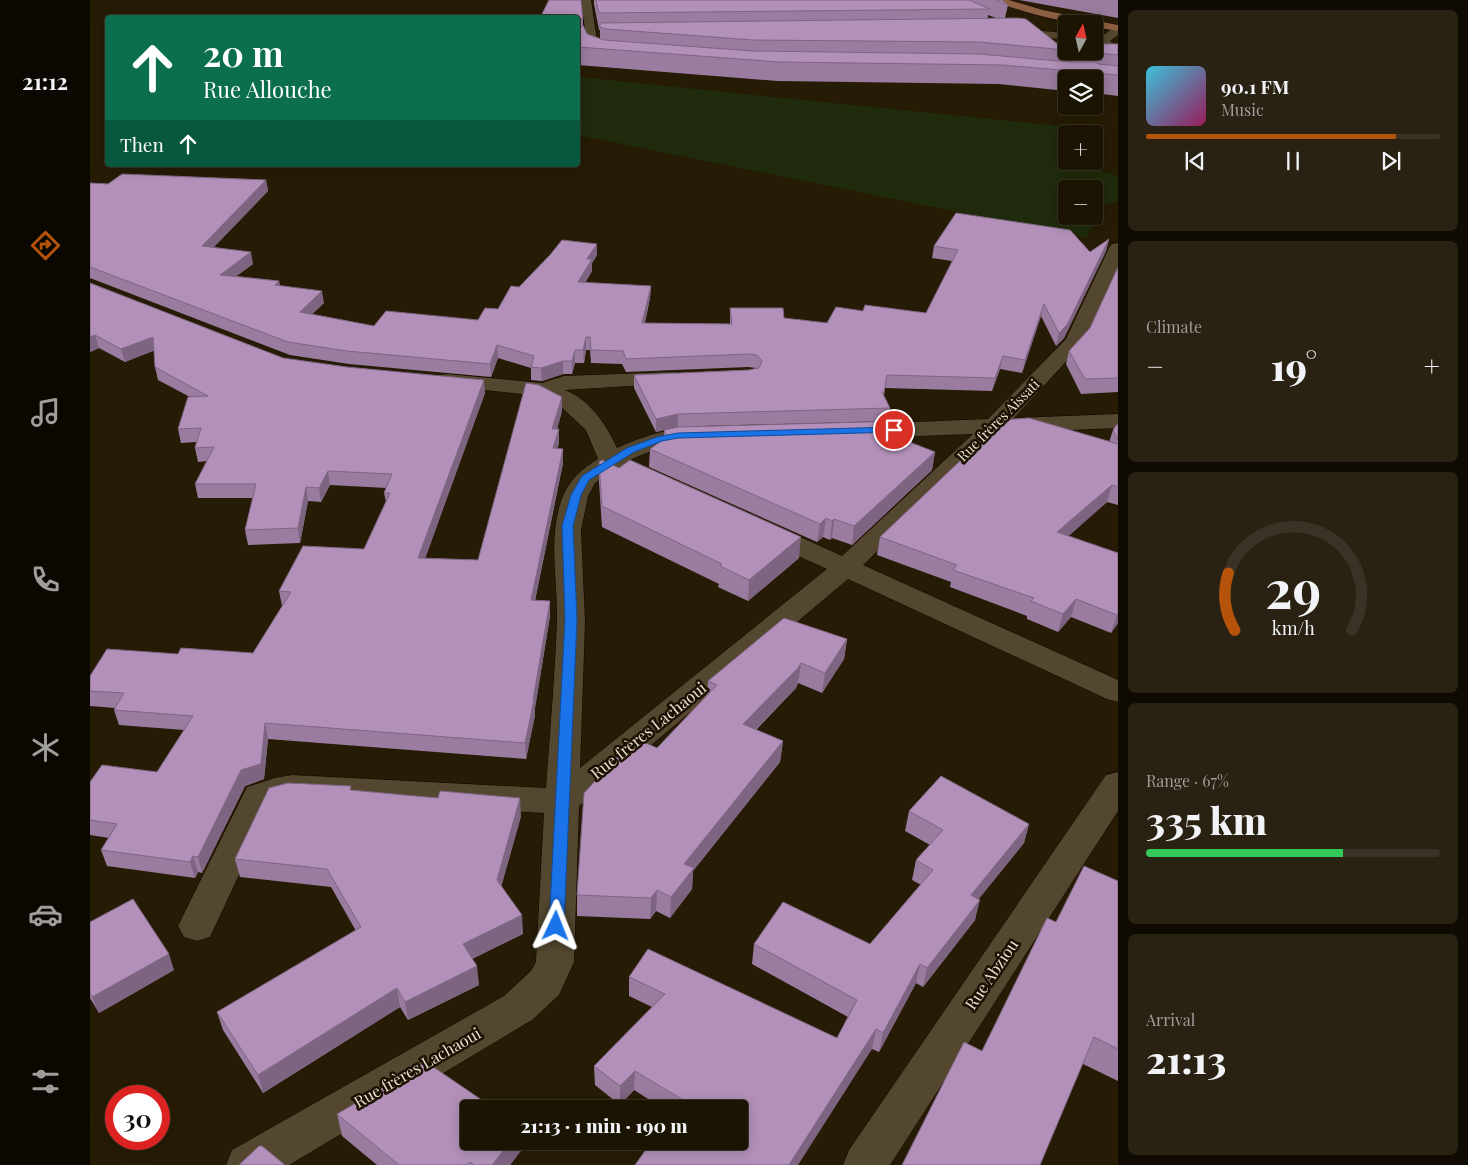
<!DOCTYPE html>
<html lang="en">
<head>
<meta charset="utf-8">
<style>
  body { margin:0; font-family:"Playfair Display",serif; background:#292112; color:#f1f3f6; height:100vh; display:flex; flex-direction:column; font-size:19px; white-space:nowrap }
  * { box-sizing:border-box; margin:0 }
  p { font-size:16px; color:#a09e9a }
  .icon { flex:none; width:28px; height:28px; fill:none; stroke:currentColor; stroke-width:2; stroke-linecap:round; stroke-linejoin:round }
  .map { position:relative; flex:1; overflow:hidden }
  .panel { display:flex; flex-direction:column; gap:10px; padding:10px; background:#0f0b02; width:350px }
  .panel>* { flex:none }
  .hud { position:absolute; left:15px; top:15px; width:475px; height:152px; border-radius:5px; box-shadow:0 2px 12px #0003,0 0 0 1px #3a3325; background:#0b6e4f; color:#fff; overflow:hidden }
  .needle { width:32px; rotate:8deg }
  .buttons { position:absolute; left:968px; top:15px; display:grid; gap:10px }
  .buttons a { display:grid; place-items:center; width:45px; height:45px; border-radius:5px; background:#1c1403; box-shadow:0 2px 12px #0003,0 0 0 1px #3a3325; font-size:25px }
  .speed { position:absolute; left:15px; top:1085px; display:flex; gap:10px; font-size:25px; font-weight:700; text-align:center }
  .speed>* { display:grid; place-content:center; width:65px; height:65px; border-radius:50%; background:#1c1403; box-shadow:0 2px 12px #0003,0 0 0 1px #3a3325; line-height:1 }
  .speed .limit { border:8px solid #d22; background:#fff; color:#111 }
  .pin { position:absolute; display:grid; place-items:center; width:42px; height:42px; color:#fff; margin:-21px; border:2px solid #fff; border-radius:50%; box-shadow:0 1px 5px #0007 }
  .me { position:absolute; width:55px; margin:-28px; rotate:2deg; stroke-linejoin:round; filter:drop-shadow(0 0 4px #0008) }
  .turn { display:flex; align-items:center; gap:18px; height:105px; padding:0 15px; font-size:22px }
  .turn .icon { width:65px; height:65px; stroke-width:2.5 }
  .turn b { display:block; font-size:35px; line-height:42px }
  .then { display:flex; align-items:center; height:48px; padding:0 15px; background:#0003; gap:10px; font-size:19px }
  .big { font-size:38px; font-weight:800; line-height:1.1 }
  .panel .tile { flex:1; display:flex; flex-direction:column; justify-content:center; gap:8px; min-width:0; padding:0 18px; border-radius:8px; background:#292112 }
  .panel .dial { align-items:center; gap:0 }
  .dial svg { height:130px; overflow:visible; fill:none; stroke:#3a3325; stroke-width:7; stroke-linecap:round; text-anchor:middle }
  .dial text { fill:#f1f3f6; stroke:none }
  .song { display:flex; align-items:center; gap:15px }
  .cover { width:60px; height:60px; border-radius:8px; background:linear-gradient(135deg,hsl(190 70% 55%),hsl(330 70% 35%)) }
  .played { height:5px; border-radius:2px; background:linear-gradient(90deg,#b45309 85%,#3a3325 85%) }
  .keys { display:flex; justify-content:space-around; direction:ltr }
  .heat { display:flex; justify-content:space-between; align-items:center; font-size:28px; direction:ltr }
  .charge { height:8px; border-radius:4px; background:linear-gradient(90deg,#34c759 67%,#3a3325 0) }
  .trip { position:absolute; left:370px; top:1100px; width:288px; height:50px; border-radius:5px; background:#1c1403; box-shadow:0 2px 12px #0003,0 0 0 1px #3a3325; font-weight:800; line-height:50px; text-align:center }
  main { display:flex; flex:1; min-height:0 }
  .menu { display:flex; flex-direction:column; width:90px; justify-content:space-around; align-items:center; background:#0b0801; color:#a09e9a }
  .menu .icon { width:35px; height:35px }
  .menu .selected { color:#b45309 }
  .menu b { font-size:22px; color:#f1f3f6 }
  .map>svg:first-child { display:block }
  .green { fill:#1f2b0c; fill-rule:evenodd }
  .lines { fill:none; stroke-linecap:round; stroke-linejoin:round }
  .minor-casing { stroke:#0f0500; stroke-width:1 }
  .primary-casing { stroke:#0f0500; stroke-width:1 }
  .minor { fill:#54472f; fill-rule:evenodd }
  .primary { fill:#8d5f42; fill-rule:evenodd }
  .wall { fill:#997c9f; fill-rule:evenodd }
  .shaded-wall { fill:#7d6582 }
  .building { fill:#b290b9; stroke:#7d6582 }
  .route { fill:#1a73e8; stroke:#114b97 }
  .labels { text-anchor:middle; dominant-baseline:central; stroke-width:5; stroke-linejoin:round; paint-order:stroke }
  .street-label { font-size:14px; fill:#e7dfd1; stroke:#1c1100 }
  .near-street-label { font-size:16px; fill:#e7dfd1; stroke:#1c1100 }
</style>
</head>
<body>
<main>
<nav class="menu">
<b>21:12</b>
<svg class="icon selected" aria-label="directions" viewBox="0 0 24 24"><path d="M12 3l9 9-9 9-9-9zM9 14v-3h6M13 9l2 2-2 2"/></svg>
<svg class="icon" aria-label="music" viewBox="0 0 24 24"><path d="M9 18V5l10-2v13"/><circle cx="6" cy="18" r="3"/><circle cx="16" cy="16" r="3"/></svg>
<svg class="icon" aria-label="phone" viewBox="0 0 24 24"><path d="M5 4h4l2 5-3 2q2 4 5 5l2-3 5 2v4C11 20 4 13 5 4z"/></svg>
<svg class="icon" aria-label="climate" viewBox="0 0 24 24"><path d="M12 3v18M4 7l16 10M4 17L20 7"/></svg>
<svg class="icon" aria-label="car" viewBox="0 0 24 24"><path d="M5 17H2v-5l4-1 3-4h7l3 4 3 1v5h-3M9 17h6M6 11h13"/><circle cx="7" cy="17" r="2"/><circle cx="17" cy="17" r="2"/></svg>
<svg class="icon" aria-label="filters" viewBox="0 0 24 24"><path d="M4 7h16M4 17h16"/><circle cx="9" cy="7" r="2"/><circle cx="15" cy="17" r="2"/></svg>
</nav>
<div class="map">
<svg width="1028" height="1165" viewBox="0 0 1028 1165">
  <rect width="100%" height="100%" fill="#261b04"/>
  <path class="green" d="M488,77L990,128L993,134H976V161H1004V159L1008,169L1028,177V202L1016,204L996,238L488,135ZM976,189H1004V216H976Z"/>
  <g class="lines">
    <defs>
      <g id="minor">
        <polygon points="491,0 501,0 508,47 530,51 532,54 530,57 507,56 498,51"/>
        <polygon points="1028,26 1028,35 1020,41 1028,46 1028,55 1006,41 1024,27"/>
        <polygon points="918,28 976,33 976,40 914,33 912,31 914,29"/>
        <path d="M1028,243V268L995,341L924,418L1028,414V428L910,433L773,565L1028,680V702L1017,699L758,579L489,806L484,962L469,995L442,1020L199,1165H136L142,1150L414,996L441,971L446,962L454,813L202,799L182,804L120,937L107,941L94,937L88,926L157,787L185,778L202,775L456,788C460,732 465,676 467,621C468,580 457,536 473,496C481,478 492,469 508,459L496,430L467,403L450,396L358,386L350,385L347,380L350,375L358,374L452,383L474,376L582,372L590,373L593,378L590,383L475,390C499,399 517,425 527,448C554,436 591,423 620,430L624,435L620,440L574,446L544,458L540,460L547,463L550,468L547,473L538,475L523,470L505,483L498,496L491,531L495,622L490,768L737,569L668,538L664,532L668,526L677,524L686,526L752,556L883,434L777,438L769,436L765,431L769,426L777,424L898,419L976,339L1019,248L1022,244Z"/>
        <polygon points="1028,772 1028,811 800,1165 753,1165 759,1150 1016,775"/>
      </g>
      <path id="primary" d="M903,0H919L953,10L1028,25V31L1004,27V24C970,24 937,12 904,2Z"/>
    </defs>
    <use href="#minor" class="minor-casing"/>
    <use href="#primary" class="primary-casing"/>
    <use href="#minor" class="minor"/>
    <use href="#primary" class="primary"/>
  </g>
  <g class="wall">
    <path d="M504,0H912L918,5L915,18L969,45H976V51H1004L1028,44V96L1004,93V79H976V91L909,84L688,81L488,65V18L493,19V26L497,34L510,39V30H509L504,4ZM898,15L906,18H898Z"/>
    <polygon points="929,0 1028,0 1028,18"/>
    <polygon points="176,180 178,191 124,247 163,264 146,276 189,281 190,286 234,303 222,314 284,326 388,320 408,309 429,287 507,255 502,263 502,271 495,283 561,286 560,298 555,323 640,324 640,308 694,318 737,323 773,311 836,313 862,261 842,258 844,246 1000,252 1019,239 1016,251 974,338 966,346 951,316 932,373 910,369 902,391 795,388 794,396 800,408 798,421 613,426 822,443 845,452 842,470 762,545 742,538 740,540 733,537 727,542 559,467 560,449 574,439 574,430 566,432 544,388 544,375 659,370 666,368 658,367 536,372 532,364 501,363 500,350 496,350 494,363 485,363 482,374 473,374 452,381 441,380 441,368 408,358 401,377 259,364 200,355 0,278 0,183 18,184"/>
    <polygon points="1028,267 1028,392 991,394 976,364 979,351 1000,328"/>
    <polygon points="0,283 193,358 395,393 335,558 388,560 472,411 467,429 469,429 469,443 467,449 473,449 473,463 445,601 460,601 460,616 445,708 445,715 436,759 178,739 174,779 155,786 112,873 108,872 105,878 17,866 11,850 19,838 0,835 0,782 67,772 94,730 29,725 24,710 25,708 0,706 0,676 88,654 163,653 192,606 189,591 274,549 296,502 294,493 297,488 240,485 231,502 218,501 210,543 158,545 155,530 163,498 108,498 105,484 117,461 108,462 105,448 106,442 91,443 88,429 100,397 68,380 65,367 64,350 35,362 9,348 0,352"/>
    <polygon points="1028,423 1028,505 1017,502 978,536 1028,553 1028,623 1021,633 981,617 968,632 937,619 937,616 860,587 861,582 787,555 790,537 1019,442 1023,430"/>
    <polygon points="509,462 709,558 658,601 628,587 629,584 512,527 509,482"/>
    <polygon points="757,639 754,659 732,693 708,683 706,688 666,730 693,741 690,762 603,871 602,889 580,918 566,911 560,919 487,916 487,895 567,748 617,695 618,681"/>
    <polygon points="262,790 431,816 411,887 433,934 382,959 389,985 318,1020 310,1007 173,1093 133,1030 127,1012 266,931 241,887 150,877 145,859"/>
    <polygon points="819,811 939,824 934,843 888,899 885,920 833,987 826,983 789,1052 782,1049 649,1109 574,1109 544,1090 530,1105 505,1085 504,1066 562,1007 539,996 539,977 747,1038 758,1017 662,964 664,944 780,944 831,885 822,880 826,860 840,845 815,831"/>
    <polygon points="1028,881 1028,1081 993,1064 892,1051 966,922"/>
    <polygon points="0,922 84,970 9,1013 0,998"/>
    <polygon points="247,1114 433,1148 420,1165 287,1165 252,1136"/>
  </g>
  <g class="shaded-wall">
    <polygon points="176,180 178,191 114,257 112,246"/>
    <polygon points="1019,239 1016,251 974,338 966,346 969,333"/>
    <polygon points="507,244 507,255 502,263 502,271 488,295 488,282 497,259"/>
    <polygon points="161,252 163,264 132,287 130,275"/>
    <polygon points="189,281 191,293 185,285"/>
    <polygon points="561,286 560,298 552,335 552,323"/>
    <polygon points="232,291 234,303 212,324 210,312"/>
    <polygon points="954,304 951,316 932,373 935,360"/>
    <polygon points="5,335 9,348 0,352 0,337"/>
    <polygon points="63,337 66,350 35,362 31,349"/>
    <polygon points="496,337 496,350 494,363 493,350"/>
    <polygon points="407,345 408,358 401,377 400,364"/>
    <polygon points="485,350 485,363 482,374 482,361"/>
    <polygon points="913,356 910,369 902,391 905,378"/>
    <polygon points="473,361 473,374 452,381 451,368"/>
    <polygon points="394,380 395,393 330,573 328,558"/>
    <polygon points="472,397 472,411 463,443 462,429"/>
    <polygon points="588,414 588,427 566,432 566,419"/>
    <polygon points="469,429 469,443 463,462 463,448"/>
    <polygon points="473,449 473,463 442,615 441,600"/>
    <polygon points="845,452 842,470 762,545 764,526"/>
    <polygon points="238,471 240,485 231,502 229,488"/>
    <polygon points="1022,485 1017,502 963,550 967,532"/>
    <polygon points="216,487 218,501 210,543 208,528"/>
    <polygon points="736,518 733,537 727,542 730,524"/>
    <polygon points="744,519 742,538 740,540 742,521"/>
    <polygon points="711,537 709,558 658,601 659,580"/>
    <polygon points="986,599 981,617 968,632 973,614"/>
    <polygon points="460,601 460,616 445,708 445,715 436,759 435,743"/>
    <polygon points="1028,613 1028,623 1021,633 1027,615"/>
    <polygon points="757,639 754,659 732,693 735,673"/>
    <polygon points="711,663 708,683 706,688 651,744 653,724"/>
    <polygon points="175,723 178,739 174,779 155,786 112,873 108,857"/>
    <polygon points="693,741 690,762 603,871 602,889 580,918 581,897 594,864"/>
    <polygon points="430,798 431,816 408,898 407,880"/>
    <polygon points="939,824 934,843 876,915 881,895"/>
    <polygon points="103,856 108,872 105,878 100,862"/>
    <polygon points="567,890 566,911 560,919 561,898"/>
    <polygon points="890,900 885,920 833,987 837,968"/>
    <polygon points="432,915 433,934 374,962 373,944"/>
    <polygon points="79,954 84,970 9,1013 2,997"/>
    <polygon points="830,964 826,983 789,1052 793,1033"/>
    <polygon points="387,966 389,985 318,1020 315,1002"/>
    <polygon points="307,988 310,1007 173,1093 168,1075"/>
    <polygon points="786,1029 782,1049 708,1165 699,1165"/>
    <polygon points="545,1071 544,1090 530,1105 530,1086"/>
    <polygon points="421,1141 433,1141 433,1148 420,1165 402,1165"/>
  </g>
  <g class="building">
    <polygon points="459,0 491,0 493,19 488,19 488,18 450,18"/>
    <polygon points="506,0 879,0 900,9 509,13"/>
    <polygon points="906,0 912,0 918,5"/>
    <polygon points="927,18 936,19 969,45 976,45 976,50 889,42 663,40 516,29 510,27 510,23"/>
    <polygon points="493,25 497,34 514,40 663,51 889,54 980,62 1006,62 1008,64 1028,66 1028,75 913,65 690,62 488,47 488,30"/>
    <polygon points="1004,44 1028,44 1028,55 990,51 1004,51"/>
    <polygon points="32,174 176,180 112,246 161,252 130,275 189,281 185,285 232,291 210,312 284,326 296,311 388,320 395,308 408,309 421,286 429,287 460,255 472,240 507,244 497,259 502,259 488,282 561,286 552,323 642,324 640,308 693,308 694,318 737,323 746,307 773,311 775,305 836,313 868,250 844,246 866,213 980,230 1000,252 1019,239 977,325 969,333 954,304 935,360 913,356 905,378 797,375 794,392 792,392 800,408 588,414 566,419 544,375 659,370 669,368 672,361 667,355 659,354 536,359 533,351 501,350 500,337 496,337 493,350 485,350 482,361 473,361 451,368 441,367 444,356 407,345 400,364 257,351 198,342 0,267 0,183 18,184"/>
    <polygon points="1028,267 1028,378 995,379 979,351 1000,328"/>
    <polygon points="0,283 193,358 257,367 394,380 328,558 388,560 436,383 449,385 472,397 462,429 469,429 463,448 473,449 441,600 460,601 443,700 444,700 435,743 175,723 171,764 151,770 108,857 103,856 100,862 11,850 27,824 0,820 0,782 12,765 67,772 103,716 24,710 34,693 0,691 0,676 17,649 88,654 91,648 163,653 201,592 189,591 213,546 274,549 300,493 294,493 302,474 238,471 229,488 216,487 208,528 155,530 166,484 105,484 124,447 105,448 111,428 88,429 98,397 118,396 65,367 63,337 31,349 5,335 0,337"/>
    <polygon points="939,418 1028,444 1028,487 1022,485 967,532 1028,553 1028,613 1027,615 986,599 973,614 941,601 944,598 863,570 867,565 790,537 913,420"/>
    <polygon points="811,421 822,443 845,452 764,526 744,519 742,521 736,518 730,524 560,449 577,437 574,430 589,427"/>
    <polygon points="1028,423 1028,440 1023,430"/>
    <polygon points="512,460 529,468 540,460 711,537 659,580 630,566 632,564 512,506 509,462"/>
    <polygon points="694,618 757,639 735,673 711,663 708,668 653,724 693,741 594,864 604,868 581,897 567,890 561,898 487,895 494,793 535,749 547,739 567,748 627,685 618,681"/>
    <polygon points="851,776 939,824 881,895 890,900 837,968 830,964 793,1033 786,1029 699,1165 545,1165 562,1141 649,1141 649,1109 587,1109 593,1100 545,1071 530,1086 504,1066 575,994 539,977 558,949 747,1038 767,1000 664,944 693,902 780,944 843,870 826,860 853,830 819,811"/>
    <polygon points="198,783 261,786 260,790 348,798 350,791 430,798 407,880 432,915 373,944 387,966 315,1002 307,988 168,1075 127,1012 271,927 237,869 145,859 179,788"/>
    <polygon points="994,866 1028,881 1028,1049 1004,1037 950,1165 812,1165 874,1042 892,1051 957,918 966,922"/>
    <polygon points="43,899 79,954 2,997 0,993 0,922"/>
    <polygon points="336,1062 405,1109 379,1109 379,1141 421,1141 402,1165 384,1165 380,1162 377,1165 309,1165 247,1114"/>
    <polygon points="169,1146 172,1146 195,1165 149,1165"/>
  </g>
  <polygon class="route" points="804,427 809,430 808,432 588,438 572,441 544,452 499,480 491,495 483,526 487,619 474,926 472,930 466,932 461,930 459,926 475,619 472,526 481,495 492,476 537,448 567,437 588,433"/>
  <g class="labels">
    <g class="street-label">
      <text transform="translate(908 420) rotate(-45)">Rue frères Aissati</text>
    </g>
    <g class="near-street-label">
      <text transform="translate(558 730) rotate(-39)">Rue frères Lachaoui</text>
      <text transform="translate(901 974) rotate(-56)">Rue Abziou</text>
      <text transform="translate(327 1067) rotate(-30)">Rue frères Lachaoui</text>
    </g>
  </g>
</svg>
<div class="buttons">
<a><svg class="needle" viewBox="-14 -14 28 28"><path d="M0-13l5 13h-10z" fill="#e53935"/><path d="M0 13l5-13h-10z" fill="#a09e9a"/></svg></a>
<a><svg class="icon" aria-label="layers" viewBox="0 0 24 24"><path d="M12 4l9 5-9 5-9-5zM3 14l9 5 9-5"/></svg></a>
<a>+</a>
<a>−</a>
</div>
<div class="speed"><div class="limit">30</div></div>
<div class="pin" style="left:804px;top:430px;background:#d93025"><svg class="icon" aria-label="arrive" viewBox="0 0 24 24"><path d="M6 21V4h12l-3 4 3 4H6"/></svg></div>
<svg class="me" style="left:466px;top:926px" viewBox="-20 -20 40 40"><path d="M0-17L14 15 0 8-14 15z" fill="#1a73e8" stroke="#fff" stroke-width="4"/></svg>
<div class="trip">21:13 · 1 min · 190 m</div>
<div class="hud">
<div class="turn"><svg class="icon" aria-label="ahead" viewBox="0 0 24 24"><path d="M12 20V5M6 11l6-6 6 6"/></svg><div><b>20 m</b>Rue Allouche</div></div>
<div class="then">Then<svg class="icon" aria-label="ahead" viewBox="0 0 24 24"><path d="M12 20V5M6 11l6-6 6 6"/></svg></div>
</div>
</div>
<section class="panel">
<div class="tile">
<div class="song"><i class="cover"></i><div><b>90.1 FM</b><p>Music</p></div></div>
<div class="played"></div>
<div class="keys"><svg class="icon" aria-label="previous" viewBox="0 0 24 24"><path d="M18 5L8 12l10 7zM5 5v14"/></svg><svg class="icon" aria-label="pause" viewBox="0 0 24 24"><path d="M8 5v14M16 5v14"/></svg><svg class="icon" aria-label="next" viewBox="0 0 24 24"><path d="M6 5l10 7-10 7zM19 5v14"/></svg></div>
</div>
<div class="tile"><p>Climate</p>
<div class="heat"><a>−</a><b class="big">19°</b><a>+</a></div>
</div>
<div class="tile dial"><svg viewBox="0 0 100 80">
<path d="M14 69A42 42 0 1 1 86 69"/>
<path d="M14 69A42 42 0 0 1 10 34" stroke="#b45309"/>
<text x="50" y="56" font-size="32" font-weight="700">29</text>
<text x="50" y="72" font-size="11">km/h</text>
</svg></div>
<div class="tile"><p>Range · 67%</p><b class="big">335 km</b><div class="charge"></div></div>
<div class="tile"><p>Arrival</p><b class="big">21:13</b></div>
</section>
</main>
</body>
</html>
